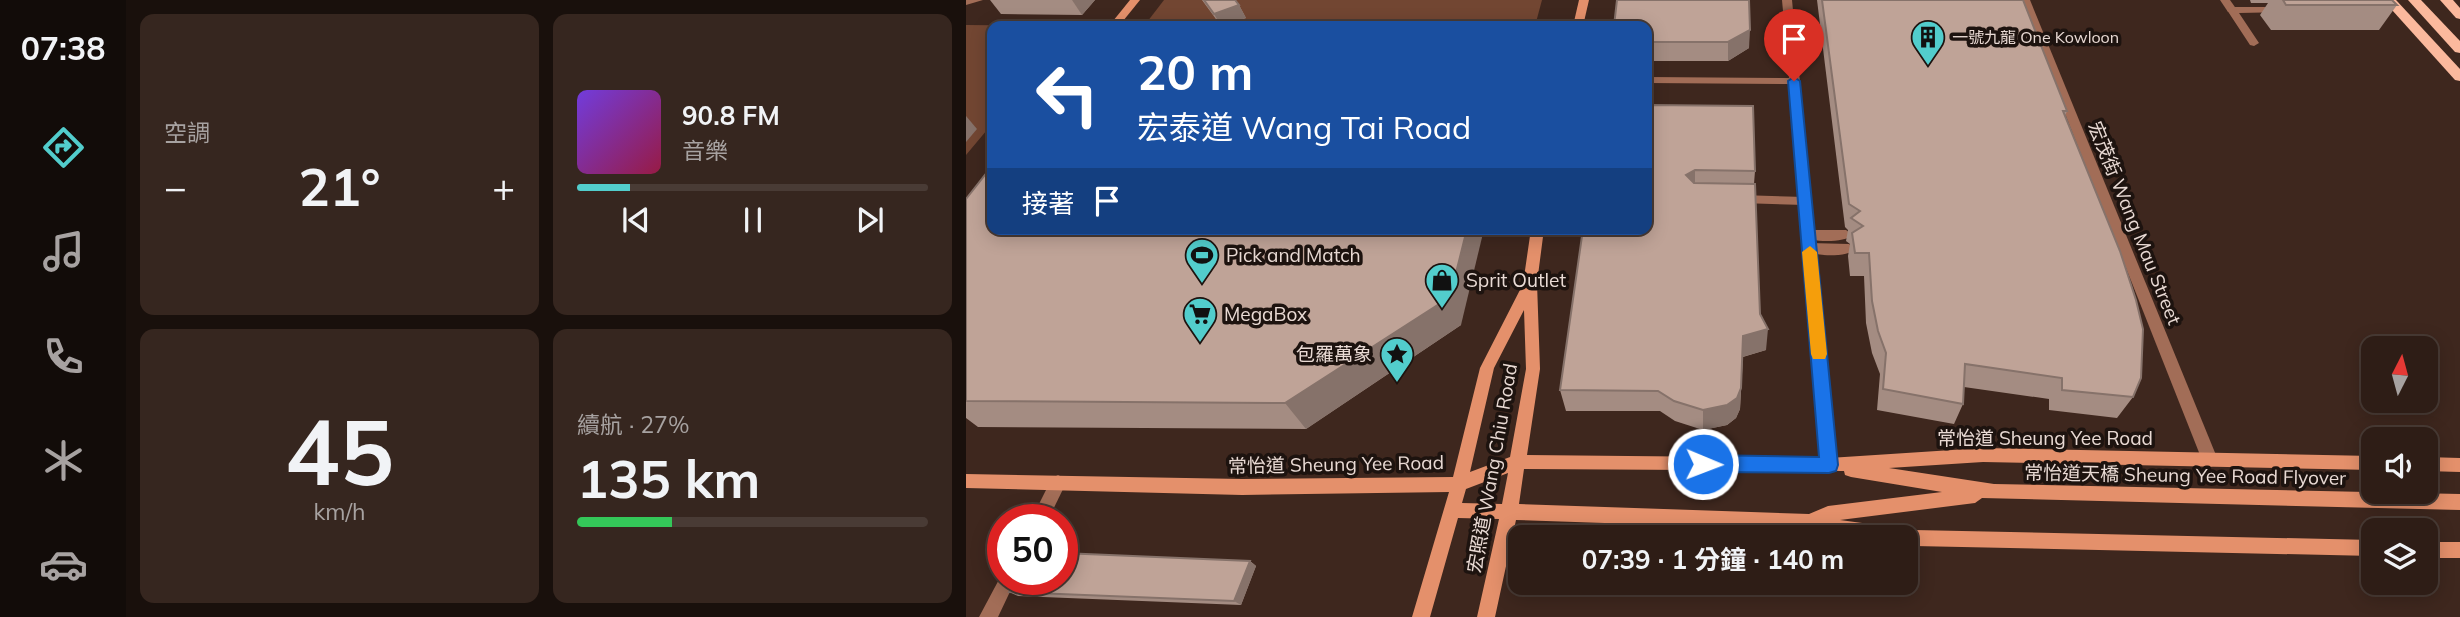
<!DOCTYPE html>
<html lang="zh-TW">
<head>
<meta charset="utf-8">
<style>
  body { margin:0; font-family:Mulish,"Noto Sans TC",sans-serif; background:#36261f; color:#f1f3f6; height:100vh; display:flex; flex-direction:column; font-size:26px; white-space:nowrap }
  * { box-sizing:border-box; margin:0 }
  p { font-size:23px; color:#a7a2a1 }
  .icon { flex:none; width:38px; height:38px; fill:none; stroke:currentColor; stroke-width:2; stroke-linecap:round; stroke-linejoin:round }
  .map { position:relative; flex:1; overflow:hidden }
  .sheet { display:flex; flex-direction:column; gap:14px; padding:14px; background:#19100c; width:840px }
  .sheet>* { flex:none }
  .hud { position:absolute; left:21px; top:21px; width:665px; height:214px; border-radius:14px; box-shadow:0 4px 18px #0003,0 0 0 2px #493b35; background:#1a4fa0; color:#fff; overflow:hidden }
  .needle { width:46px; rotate:6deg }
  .buttons { position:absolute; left:1395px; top:336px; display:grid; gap:14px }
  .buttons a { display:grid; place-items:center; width:77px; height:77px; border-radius:14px; background:#2e1d16; box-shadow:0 4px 18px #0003,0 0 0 2px #493b35; font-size:35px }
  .speed { position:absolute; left:21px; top:504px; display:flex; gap:14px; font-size:35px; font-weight:700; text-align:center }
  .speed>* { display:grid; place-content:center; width:91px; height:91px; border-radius:50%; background:#2e1d16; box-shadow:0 4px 18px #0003,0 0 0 2px #493b35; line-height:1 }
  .speed .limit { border:10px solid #d22; background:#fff; color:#111 }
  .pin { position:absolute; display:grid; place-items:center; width:60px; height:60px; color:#fff; margin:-72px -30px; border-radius:50% 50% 50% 0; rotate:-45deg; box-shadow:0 0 7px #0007 }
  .pin .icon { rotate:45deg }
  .me { position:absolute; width:77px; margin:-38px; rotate:91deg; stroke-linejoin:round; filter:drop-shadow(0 0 5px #0008) }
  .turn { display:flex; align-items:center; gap:24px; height:147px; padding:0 35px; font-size:32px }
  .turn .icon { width:91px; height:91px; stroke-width:2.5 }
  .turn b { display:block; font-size:49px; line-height:60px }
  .then { display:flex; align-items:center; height:66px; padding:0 35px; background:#0003; gap:14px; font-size:26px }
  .big { font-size:52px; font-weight:700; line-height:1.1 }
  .sheet .widget { flex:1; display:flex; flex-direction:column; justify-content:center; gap:10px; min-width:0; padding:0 24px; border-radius:14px; background:#36261f }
  .sheet .dial { align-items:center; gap:0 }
  .dial b { font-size:91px; line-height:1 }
  .song { display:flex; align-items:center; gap:21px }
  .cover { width:84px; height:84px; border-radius:10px; background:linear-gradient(135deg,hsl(260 70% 55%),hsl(340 70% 35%)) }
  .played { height:7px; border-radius:4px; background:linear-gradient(90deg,#52cdcc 15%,#493b35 15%) }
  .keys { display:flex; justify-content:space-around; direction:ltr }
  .heat { display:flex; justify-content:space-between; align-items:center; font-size:38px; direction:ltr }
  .charge { height:10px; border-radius:5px; background:linear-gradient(90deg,#34c759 27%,#493b35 0) }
  .sheet .tiles { flex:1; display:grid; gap:14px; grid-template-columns:repeat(2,1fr) }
  .trip { position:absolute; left:542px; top:525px; width:410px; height:70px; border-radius:14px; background:#2e1d16; box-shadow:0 4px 18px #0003,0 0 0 2px #493b35; font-weight:700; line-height:70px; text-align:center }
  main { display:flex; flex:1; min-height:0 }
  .tab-bar { display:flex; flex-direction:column; width:126px; justify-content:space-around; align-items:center; background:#120c09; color:#a7a2a1 }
  .tab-bar .icon { width:49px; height:49px }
  .tab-bar .active { color:#52cdcc }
  .tab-bar b { font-size:32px; color:#f1f3f6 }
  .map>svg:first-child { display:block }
  .green { fill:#724632 }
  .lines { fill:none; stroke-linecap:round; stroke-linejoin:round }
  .lane { fill:#a26d57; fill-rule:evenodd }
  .street { fill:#a26d57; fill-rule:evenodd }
  .secondary { fill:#e4906b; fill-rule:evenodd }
  .primary { fill:#fbb99d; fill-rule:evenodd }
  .wall { fill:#a48c82 }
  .shaded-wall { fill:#86726a }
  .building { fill:#bfa397; stroke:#86726a; stroke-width:2 }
  .route { fill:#1a73e8; stroke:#114b97; stroke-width:2 }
  .slow { fill:#f59e0b }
  .labels { text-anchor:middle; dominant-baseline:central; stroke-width:7; stroke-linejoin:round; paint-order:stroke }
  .far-poi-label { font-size:16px; fill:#e9dad4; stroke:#1d130f; text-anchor:start }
  .street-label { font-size:19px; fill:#e9dad4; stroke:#1d130f }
  .poi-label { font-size:19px; fill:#e9dad4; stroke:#1d130f; text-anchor:start }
</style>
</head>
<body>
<main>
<nav class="tab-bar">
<b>07:38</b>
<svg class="icon active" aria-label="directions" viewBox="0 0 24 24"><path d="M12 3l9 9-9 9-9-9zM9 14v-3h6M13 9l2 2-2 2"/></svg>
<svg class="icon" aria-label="music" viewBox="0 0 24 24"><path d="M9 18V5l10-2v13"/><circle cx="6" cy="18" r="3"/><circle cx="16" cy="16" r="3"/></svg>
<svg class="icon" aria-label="phone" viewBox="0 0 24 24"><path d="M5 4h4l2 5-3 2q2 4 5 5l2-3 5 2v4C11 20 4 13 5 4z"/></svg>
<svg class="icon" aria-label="climate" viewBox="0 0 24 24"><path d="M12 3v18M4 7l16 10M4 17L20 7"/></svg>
<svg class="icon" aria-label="car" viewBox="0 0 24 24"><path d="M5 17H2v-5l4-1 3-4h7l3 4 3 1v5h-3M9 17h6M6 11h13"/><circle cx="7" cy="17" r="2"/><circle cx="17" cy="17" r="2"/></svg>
</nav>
<section class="sheet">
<div class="tiles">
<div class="widget"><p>空調</p>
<div class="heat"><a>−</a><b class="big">21°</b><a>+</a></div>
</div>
<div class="widget">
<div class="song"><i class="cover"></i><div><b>90.8 FM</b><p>音樂</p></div></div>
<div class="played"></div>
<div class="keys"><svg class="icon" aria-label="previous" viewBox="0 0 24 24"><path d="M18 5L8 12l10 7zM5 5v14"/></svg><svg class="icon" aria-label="pause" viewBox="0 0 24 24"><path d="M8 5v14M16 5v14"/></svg><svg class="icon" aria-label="next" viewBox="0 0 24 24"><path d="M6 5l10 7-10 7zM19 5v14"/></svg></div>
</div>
<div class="widget dial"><b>45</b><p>km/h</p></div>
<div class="widget"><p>續航 · 27%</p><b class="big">135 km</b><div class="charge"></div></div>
</div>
</section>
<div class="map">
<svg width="1494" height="617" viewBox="0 0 1494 617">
  <rect width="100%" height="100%" fill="#3e271e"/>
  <g class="green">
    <polygon points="198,0 576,0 569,26 178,26"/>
    <polygon points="0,25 110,26 26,26 26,124 0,155"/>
  </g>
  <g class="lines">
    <g class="lane">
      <polygon points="1317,7 1322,10 1321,12 1273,13 1293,43 1288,46 1284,45 1261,10 1266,7"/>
      <polygon points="774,195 839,197 845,201 839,205 774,203 768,199"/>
      <path d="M842,230H880L887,235C878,243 844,243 835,235Z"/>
      <path d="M843,243L883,244L890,249C881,258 845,257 836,248Z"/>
      <polygon points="92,475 98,478 100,483 82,520 65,520 86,478"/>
      <polygon points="37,572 37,579 50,579 32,617 13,617"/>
    </g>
    <g class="street">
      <polygon points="0,0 17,0 0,5"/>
      <polygon points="816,0 826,0 871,465 869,470 863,472 857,470 855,465 823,84 681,83 681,77 823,78"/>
      <polygon points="1054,0 1064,0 1252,460 1250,465 1244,467 1238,465 1236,460"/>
      <polygon points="1254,0 1264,0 1271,10 1262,12"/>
    </g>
    <g class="secondary">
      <polygon points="164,0 174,0 153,26 143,26"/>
      <polygon points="613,0 623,0 617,26 607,26"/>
      <path d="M565,229H578L571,283L574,369L561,455L863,458L1017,448L1407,456V470L1017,462L923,468L1028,484L1494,494V510L1016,498L1009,503L874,520L948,530L1407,540V556L948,546L940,545V537H880L843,530L550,520L529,617H511L533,519L492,518L464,617H446L483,492L276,495L0,488V474L276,479L487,477L514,368L557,284ZM558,310L560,369L544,457L504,472L528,368ZM558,469L878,471L879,475L885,477L976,492L862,506L843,514L553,504ZM542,473L536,504L496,503L500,489Z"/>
      <polygon points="1460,457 1494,458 1494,472 1460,471"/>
      <rect x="1460" y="542" width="34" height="16"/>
    </g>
    <g class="primary">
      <polygon points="1417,0 1430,0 1494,69 1494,81 1489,80"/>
      <polygon points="1442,0 1455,0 1494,41 1494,53 1489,52"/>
      <polygon points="1474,0 1487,0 1494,8 1494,19 1490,18"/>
    </g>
  </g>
  <g class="wall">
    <polygon points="24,0 129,0 116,15 35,14"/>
    <polygon points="236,0 269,0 273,5 280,18 258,26 255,26"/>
    <polygon points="651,0 783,48 762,61 681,61 681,26"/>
    <polygon points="851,0 1057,0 1101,111 1099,116 1167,397 1151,418 1083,410 1083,399 998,387 997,404 988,424 911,410 914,374 906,353 900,323 898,276 884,276 882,256 884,244 880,241 882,230 879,227"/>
    <polygon points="1284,0 1426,0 1431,5 1413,30 1305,30 1294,15 1302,3 1285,3"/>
    <polygon points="681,105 789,171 788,184 794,314 800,350 777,357 774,409 770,418 761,425 737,430 709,421 694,411 600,411 594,390"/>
    <polygon points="0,199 495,325 340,429 12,427 0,418"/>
    <polygon points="284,561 290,566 275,605 52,596 43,592"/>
  </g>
  <g class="shaded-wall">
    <polygon points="106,0 129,0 116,15"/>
    <polygon points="273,5 280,18 255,26 248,14"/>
    <polygon points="784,30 783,48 762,61 762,42"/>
    <polygon points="0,116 11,129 0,142"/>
    <polygon points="729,170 729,192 720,175"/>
    <polygon points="501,229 518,229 495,325 340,429 319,403"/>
    <polygon points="802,329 800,350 776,357 777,336"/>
    <polygon points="775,388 774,409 770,418 761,425 737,430 737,410"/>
    <polygon points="284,561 290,566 275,605 268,601"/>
  </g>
  <g class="building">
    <polygon points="238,0 269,0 273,5 248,14"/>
    <polygon points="651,0 783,0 784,30 762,42 681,42 681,26 648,26"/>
    <polygon points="856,0 1057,0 1101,111 1097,111 1154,251 1170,300 1177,329 1175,378 1167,397 1096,390 1096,378 999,364 997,404 917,389 920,353 912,331 906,301 903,253 889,253 886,233 897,226 885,218 894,211 883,204"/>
    <polygon points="1317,0 1426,0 1431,5 1320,5"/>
    <polygon points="681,105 787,106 789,171 729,170 720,175 728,183 789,184 794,314 802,329 777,336 775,388 771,398 761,405 737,410 708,401 692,391 594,390 617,229 681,229"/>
    <polygon points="26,166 26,229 501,229 484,297 319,403 0,401 0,199"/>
    <polygon points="96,553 284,561 268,601 43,592 50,579 96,579"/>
  </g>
  <polygon class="route" points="828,77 834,81 872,465 870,471 863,473 737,472 731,470 728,464 731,458 737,455 853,457 822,81"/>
  <polygon class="slow" points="844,246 851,252 861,354 859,359 847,359 845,354 836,252"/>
  <defs>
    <symbol id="building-pin" viewBox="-11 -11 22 30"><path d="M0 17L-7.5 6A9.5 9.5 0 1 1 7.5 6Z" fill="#52cdcc" stroke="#1d130f"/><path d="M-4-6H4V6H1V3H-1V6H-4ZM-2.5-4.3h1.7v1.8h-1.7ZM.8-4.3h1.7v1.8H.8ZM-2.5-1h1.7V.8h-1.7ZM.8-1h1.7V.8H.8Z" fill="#111"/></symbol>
    <symbol id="stadium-pin" viewBox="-11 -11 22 30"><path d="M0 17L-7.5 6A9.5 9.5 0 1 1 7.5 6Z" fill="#52cdcc" stroke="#1d130f"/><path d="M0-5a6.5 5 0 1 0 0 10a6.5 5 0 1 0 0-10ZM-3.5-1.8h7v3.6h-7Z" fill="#111"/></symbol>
    <symbol id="shop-pin" viewBox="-11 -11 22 30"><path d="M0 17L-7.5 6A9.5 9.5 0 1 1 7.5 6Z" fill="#52cdcc" stroke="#1d130f"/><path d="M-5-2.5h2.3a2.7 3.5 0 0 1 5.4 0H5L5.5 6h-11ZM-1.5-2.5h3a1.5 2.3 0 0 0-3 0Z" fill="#111"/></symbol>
    <symbol id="supermarket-pin" viewBox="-11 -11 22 30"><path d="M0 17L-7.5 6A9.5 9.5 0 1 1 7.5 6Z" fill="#52cdcc" stroke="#1d130f"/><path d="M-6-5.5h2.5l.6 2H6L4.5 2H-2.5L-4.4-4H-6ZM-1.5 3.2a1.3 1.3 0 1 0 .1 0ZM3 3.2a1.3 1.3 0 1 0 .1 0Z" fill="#111"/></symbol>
    <symbol id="sight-pin" viewBox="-11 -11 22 30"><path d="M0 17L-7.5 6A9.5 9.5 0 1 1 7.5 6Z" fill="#52cdcc" stroke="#1d130f"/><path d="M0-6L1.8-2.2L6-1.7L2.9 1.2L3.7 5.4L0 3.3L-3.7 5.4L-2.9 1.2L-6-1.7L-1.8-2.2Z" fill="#111"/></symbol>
  </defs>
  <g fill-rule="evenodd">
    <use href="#building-pin" x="943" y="18" width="38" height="52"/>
    <use href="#stadium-pin" x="217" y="236" width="38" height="52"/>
    <use href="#shop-pin" x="457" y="261" width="38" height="52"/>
    <use href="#supermarket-pin" x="215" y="295" width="38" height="52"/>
    <use href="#sight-pin" x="412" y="335" width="38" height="52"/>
  </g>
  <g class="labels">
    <g class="far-poi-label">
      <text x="986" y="37">一號九龍 One Kowloon</text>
    </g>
    <g class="street-label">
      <text transform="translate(1169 223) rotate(68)">宏茂街 Wang Mau Street</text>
      <text x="1079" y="438">常怡道 Sheung Yee Road</text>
      <text transform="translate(370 464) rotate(-1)">常怡道 Sheung Yee Road</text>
      <text transform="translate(526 468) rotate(-80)">宏照道 Wang Chiu Road</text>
      <text transform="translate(1219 475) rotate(1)">常怡道天橋 Sheung Yee Road Flyover</text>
    </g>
    <g class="poi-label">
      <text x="260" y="255">Pick and Match</text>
      <text x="500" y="280">Sprit Outlet</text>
      <text x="258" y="314">MegaBox</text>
      <text x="406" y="354" text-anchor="end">包羅萬象</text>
    </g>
  </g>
</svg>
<div class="buttons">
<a><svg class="needle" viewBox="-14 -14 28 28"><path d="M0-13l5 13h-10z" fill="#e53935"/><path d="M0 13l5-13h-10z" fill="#a7a2a1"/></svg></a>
<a><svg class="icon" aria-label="sound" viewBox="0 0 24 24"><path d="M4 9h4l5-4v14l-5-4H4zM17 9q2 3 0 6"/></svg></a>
<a><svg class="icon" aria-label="layers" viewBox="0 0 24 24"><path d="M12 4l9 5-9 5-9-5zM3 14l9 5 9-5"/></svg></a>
</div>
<div class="speed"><div class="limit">50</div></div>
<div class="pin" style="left:828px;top:81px;background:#d93025"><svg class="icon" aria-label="arrive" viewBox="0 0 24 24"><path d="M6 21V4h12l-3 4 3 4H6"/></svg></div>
<svg class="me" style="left:737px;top:464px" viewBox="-20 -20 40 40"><circle r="17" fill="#1a73e8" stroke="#fff" stroke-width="3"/><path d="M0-11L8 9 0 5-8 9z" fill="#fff"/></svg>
<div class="trip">07:39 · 1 分鐘 · 140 m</div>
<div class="hud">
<div class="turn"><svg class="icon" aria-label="left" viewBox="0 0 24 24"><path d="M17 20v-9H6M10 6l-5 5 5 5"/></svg><div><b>20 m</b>宏泰道 Wang Tai Road</div></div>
<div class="then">接著<svg class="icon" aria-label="arrive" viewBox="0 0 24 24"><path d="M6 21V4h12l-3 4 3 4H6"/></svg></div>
</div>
</div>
</main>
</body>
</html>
